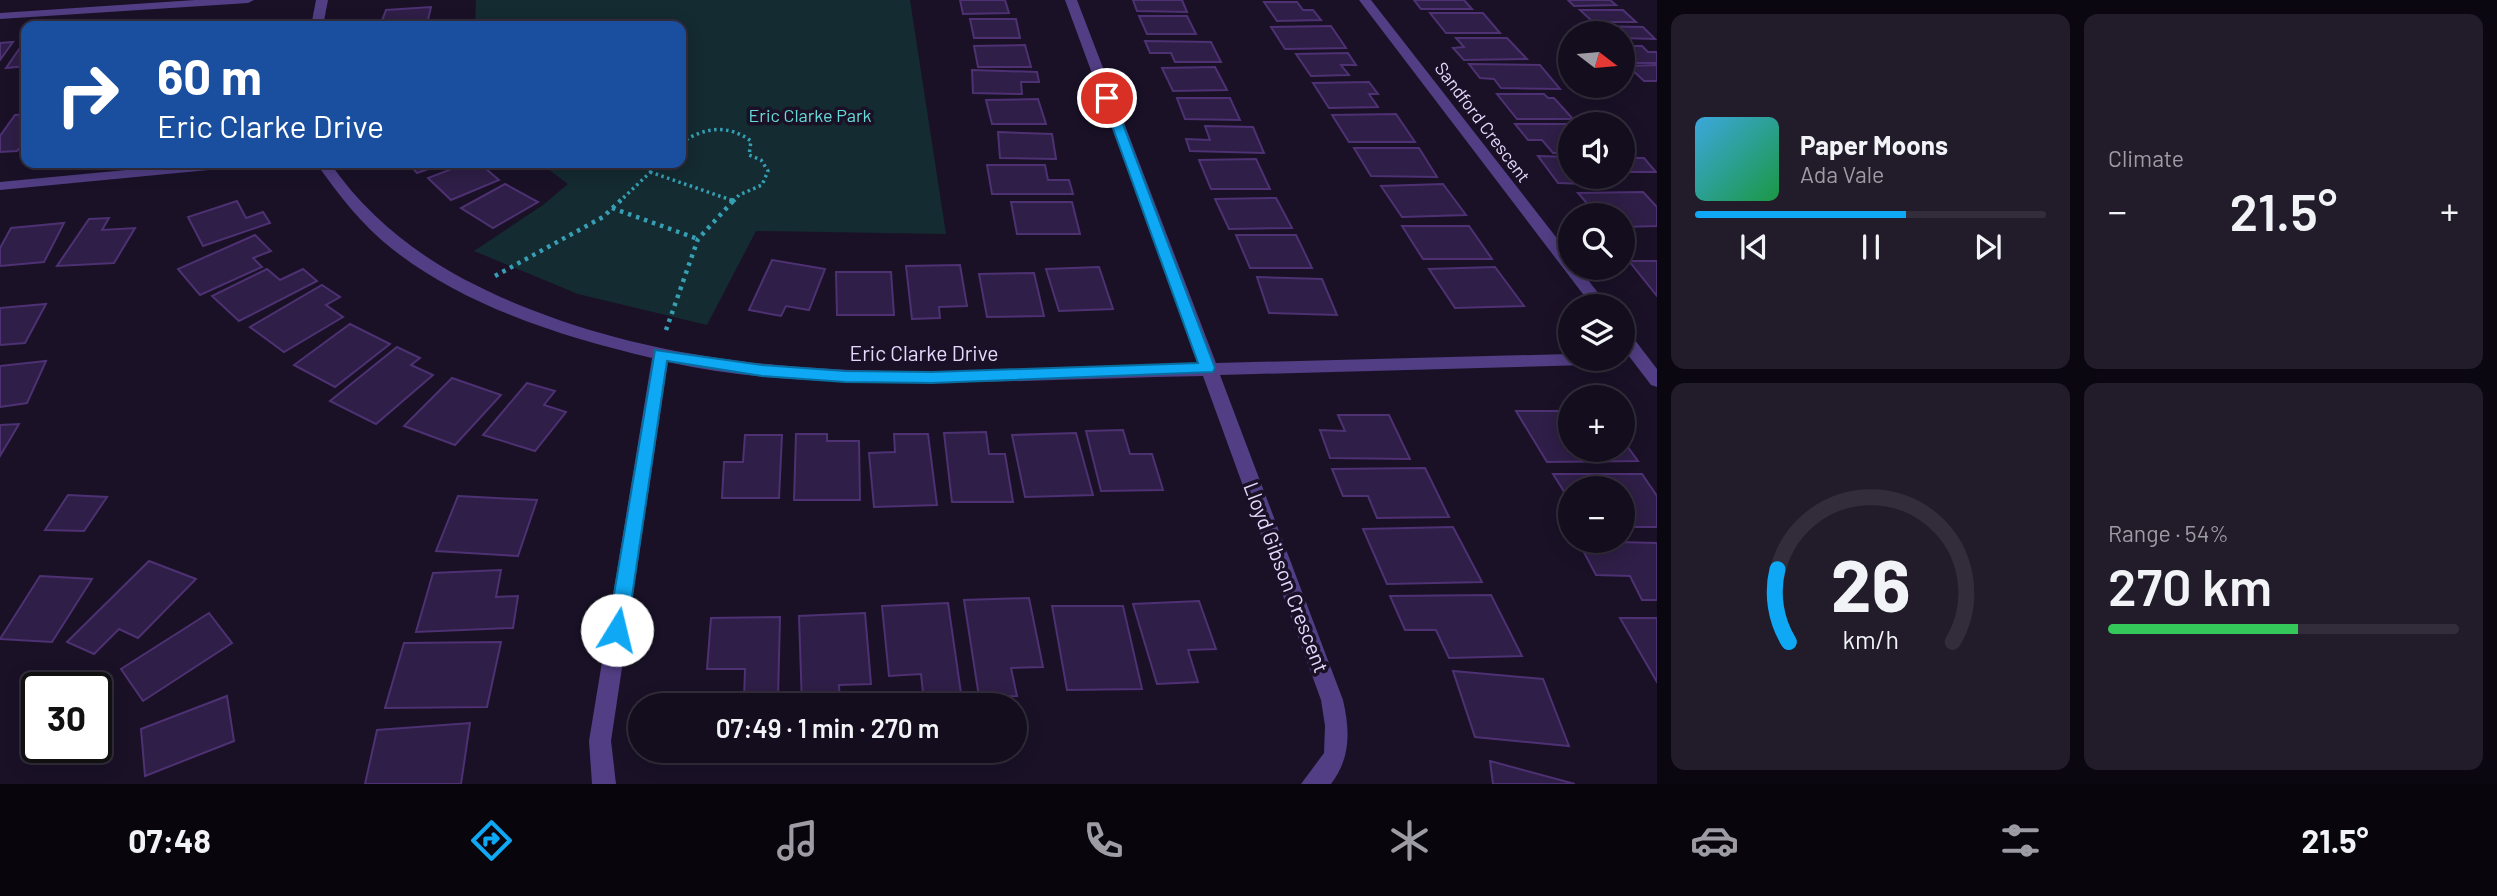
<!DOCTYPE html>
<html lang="en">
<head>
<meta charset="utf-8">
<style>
  body { margin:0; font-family:Barlow,sans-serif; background:#211b2a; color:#f1f3f6; height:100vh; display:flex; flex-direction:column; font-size:26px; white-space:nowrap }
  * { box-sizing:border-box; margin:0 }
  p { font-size:23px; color:#9d9ca4 }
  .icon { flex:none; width:38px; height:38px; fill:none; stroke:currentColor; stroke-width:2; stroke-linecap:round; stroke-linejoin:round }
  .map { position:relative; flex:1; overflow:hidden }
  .drawer { display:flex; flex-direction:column; gap:14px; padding:14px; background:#0b0710; width:840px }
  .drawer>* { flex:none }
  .banner { position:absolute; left:21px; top:21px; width:665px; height:147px; border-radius:14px; box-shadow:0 4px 18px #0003,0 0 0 2px #332d3b; background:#1a4fa0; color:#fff; overflow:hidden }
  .needle { width:46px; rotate:106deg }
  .controls { position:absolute; left:1558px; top:21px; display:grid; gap:14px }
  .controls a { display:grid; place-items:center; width:77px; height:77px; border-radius:50%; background:#140d1d; box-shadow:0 4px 18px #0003,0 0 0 2px #332d3b; font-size:35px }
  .speed { position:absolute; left:21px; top:672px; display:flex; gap:14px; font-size:35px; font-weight:700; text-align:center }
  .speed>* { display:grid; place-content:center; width:91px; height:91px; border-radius:50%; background:#140d1d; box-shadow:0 4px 18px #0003,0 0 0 2px #332d3b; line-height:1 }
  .speed .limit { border:4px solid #111; border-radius:10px; background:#fff; color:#111 }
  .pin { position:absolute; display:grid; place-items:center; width:60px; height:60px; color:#fff; margin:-30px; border:4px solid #fff; border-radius:50%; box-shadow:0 2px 7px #0007 }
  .me { position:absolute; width:77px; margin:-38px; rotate:9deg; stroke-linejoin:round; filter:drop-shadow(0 0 5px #0008) }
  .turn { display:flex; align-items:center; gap:24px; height:147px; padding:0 21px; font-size:32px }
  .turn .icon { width:91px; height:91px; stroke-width:2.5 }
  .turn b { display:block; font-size:49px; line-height:60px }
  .big { font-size:52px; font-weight:600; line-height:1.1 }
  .drawer .tile { flex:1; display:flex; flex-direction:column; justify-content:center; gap:10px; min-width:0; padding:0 24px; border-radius:14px; background:#211b2a }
  .drawer .dial { align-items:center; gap:0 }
  .dial svg { height:182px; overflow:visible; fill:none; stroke:#332d3b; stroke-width:7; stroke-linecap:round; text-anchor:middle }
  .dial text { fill:#f1f3f6; stroke:none }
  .song { display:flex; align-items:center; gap:21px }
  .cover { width:84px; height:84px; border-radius:10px; background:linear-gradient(135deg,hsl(200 70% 55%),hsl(140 70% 35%)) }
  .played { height:7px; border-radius:4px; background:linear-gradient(90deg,#0ea8f4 60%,#332d3b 60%) }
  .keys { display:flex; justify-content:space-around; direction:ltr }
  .heat { display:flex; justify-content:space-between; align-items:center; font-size:38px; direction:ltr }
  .charge { height:10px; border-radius:5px; background:linear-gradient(90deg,#34c759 54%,#332d3b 0) }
  .drawer .tiles { flex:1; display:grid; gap:14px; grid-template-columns:repeat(2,1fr) }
  .trip { position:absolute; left:628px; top:693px; width:399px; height:70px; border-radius:35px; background:#140d1d; box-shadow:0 4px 18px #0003,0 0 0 2px #332d3b; font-weight:600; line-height:70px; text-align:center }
  .tabs { display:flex; height:112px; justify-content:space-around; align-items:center; background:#08050c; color:#9d9ca4 }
  .tabs .icon { width:49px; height:49px }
  .tabs .selected { color:#0ea8f4 }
  .tabs b { font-size:32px; color:#f1f3f6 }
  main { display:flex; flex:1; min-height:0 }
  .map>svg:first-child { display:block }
  .green { fill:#142b31 }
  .building { fill:#2f1e47; stroke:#4d3172; stroke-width:2 }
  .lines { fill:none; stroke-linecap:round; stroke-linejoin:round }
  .path-far1 { stroke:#369fb4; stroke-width:3.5; stroke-dasharray:2.5 3.5; stroke-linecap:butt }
  .path { stroke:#369fb4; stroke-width:4.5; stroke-dasharray:3.5 5; stroke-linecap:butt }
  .minor { fill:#513e84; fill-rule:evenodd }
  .route { fill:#0ea8f4; stroke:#096d9f; stroke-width:2 }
  .labels { text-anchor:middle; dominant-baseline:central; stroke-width:7; stroke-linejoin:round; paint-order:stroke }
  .far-park-label { font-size:18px; fill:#67dbd8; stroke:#1a1127 }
  .far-street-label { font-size:18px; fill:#e5d8fd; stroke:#1a1127 }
  .street-label { font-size:21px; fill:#e5d8fd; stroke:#1a1127 }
</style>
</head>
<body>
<main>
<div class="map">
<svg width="1657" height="784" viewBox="0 0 1657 784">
  <rect width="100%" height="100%" fill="#1a1127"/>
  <polygon class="green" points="476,0 910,0 946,234 756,231 707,325 578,294 474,251 543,205 568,184 540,163 681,163 681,26 475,26"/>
  <g class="building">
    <polygon points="960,0 1005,0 1009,13 963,14"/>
    <polygon points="1133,0 1182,0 1187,12 1137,11"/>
    <polygon points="1414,0 1464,0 1472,9 1421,9"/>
    <polygon points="1568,0 1610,0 1616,5 1574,6"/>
    <polygon points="1264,2 1297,2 1303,10 1313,10 1321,20 1277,21"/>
    <polygon points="431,7 427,24 380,26 386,10"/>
    <polygon points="1580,10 1623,10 1636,22 1593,22"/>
    <polygon points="1430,13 1483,13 1500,33 1446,33"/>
    <polygon points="1139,16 1187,16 1196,34 1147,34"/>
    <polygon points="970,19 1016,19 1020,38 974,38"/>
    <polygon points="1331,26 1346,48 1285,49 1271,27"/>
    <polygon points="1588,26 1643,27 1655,39 1622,38 1622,33 1595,33"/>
    <polygon points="1456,38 1507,38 1527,59 1464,60 1453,48 1464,47"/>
    <polygon points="1145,41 1211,42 1221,62 1175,62 1171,53 1150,53"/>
    <polygon points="13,42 0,60 0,43"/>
    <polygon points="24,42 26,66 6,68"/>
    <polygon points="1025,45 1031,67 978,67 974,46"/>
    <polygon points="1622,46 1642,46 1648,52 1657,52 1657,63 1635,63"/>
    <polygon points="1348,53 1356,65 1341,65 1349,75 1311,76 1296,54"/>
    <polygon points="1469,64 1540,65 1560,89 1501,88 1494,79 1480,78"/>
    <polygon points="1657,65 1657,81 1644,81 1628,66"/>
    <polygon points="1215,67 1227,90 1173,91 1162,68"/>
    <polygon points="972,70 1037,72 1039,82 1021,82 1022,94 973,93"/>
    <polygon points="1369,82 1378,94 1369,94 1378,107 1329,108 1313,83"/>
    <polygon points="1497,94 1544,94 1548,98 1554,98 1573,119 1517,119"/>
    <polygon points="1177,98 1230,98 1240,120 1185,119"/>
    <polygon points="1038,99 1046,124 992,124 986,100"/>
    <polygon points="26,114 26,142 17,151 0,152 0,136 15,115"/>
    <polygon points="1396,114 1415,142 1349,142 1332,115"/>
    <polygon points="1515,124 1591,124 1570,124 1570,153 1553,153 1542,140 1528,140"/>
    <polygon points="1205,126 1253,127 1264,153 1190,151 1186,139 1210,140"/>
    <polygon points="998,132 1052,134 1056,159 1000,158"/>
    <polygon points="1354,148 1419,148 1437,177 1371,176"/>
    <polygon points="1538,156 1570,157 1570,177 1606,177 1612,185 1558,183"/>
    <polygon points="1622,158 1644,158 1656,172 1622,172"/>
    <polygon points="1256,159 1270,189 1211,189 1199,160"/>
    <polygon points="408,163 445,163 417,173"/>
    <polygon points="467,163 479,163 499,180 451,200 428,178"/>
    <polygon points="987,165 1045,165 1048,180 1069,180 1073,194 992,194"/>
    <polygon points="505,184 538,202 493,228 461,208"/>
    <polygon points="1443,184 1466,215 1402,217 1381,186"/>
    <polygon points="1643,192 1657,207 1657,226 1622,227 1622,215 1597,215 1578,193"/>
    <polygon points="1276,198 1292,228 1229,229 1215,199"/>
    <polygon points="237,201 246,218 263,212 270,223 203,246 188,217"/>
    <polygon points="1011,202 1072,202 1080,234 1017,234"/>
    <polygon points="109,218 102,230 135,228 114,263 57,266 89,219"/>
    <polygon points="64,223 44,262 0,266 0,248 11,228"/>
    <polygon points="1402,226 1469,226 1492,259 1423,259"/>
    <polygon points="255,235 271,251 253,258 262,267 200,295 178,269"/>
    <polygon points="1236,235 1296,235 1312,268 1250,268"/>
    <polygon points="772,260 825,269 809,310 786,306 781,316 749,310"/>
    <polygon points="1629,261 1657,261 1657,296"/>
    <polygon points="960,265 967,306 939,307 940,318 912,319 906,266"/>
    <polygon points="1099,267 1113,309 1059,311 1046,269"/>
    <polygon points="1495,267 1524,306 1455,308 1429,269"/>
    <polygon points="267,269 280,280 303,269 317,281 239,321 212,296"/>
    <polygon points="836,272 891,272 894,315 837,315"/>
    <polygon points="1034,273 1044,316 987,317 979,274"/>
    <polygon points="1257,277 1322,279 1337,315 1269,313"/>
    <polygon points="322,285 340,297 326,305 343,317 284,352 250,327"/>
    <polygon points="46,304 25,343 0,345 0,308"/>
    <polygon points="350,324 390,344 335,387 294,365"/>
    <polygon points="397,347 420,358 411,365 433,375 376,424 330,401"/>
    <polygon points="46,361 27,403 0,407 0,366"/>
    <polygon points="452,378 501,395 455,445 404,426"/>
    <polygon points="527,383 555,391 544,405 566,412 535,451 483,435"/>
    <polygon points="1516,411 1570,411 1570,450 1622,450 1622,439 1638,461 1547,462"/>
    <polygon points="1338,415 1389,415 1410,459 1330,458 1320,430 1345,431"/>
    <polygon points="19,424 0,456 0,425"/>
    <polygon points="1123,430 1130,454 1152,454 1163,490 1101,491 1086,431"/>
    <polygon points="986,432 989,454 1005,454 1013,502 952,502 944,433"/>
    <polygon points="1076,433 1093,495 1025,497 1012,435"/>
    <polygon points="796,434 827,434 827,441 859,441 860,500 794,500"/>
    <polygon points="894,434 928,434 937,505 874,507 869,453 895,452"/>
    <polygon points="745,435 782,435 779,498 722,498 724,462 743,462"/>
    <polygon points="1425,468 1449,517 1377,518 1368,496 1343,496 1332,469"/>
    <polygon points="1553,474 1642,474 1657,496 1657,527 1622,527 1622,488 1570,488 1570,501"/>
    <polygon points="68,495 107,497 84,531 45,530"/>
    <polygon points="458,496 537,500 518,556 436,551"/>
    <polygon points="1453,527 1482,582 1387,584 1363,529"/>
    <polygon points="1578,541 1657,543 1657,600 1642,600 1630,576 1596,575"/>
    <polygon points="149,561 196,579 138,638 119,629 94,654 67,642"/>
    <polygon points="501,570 496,597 518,596 513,628 416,632 433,573"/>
    <polygon points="40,576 92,579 52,642 0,639"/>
    <polygon points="1491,595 1522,656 1449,658 1436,630 1405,630 1390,596"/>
    <polygon points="1029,598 1043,667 1011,668 1017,696 979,697 964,600"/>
    <polygon points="1199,601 1216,649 1188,650 1198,682 1157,684 1133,604"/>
    <polygon points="948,603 962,700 924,702 921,674 889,676 882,606"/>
    <polygon points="1052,606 1123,606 1142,689 1067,690"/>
    <polygon points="209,613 232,643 143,701 121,669"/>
    <polygon points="865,613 871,684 839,685 840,705 802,705 799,616"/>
    <polygon points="780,617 778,698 744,699 745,669 707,669 711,618"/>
    <polygon points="1620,618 1657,618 1657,682"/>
    <polygon points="501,642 487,707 385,708 404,643"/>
    <polygon points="1453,671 1543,679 1569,746 1475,737"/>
    <polygon points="227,696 234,741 145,776 141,729"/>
    <polygon points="470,723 461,784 365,784 377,730"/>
    <polygon points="1490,761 1575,784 1493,784"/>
  </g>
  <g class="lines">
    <g class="path-far1">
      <path d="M681,143C704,127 728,124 751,141L749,155L761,160L768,171L762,185L739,195L733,202"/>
      <polyline points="650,172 734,201"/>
      <polyline points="619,202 660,163"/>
    </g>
    <g class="path">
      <polyline points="731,200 734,201"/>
      <polyline points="612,208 698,239"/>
      <polyline points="495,276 603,217 621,200"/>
      <polyline points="666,330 698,239 734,200"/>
    </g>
    <g class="minor">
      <polygon points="195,0 254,0 248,3 0,19 0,13"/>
      <polygon points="316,0 328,0 323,26 311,26"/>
      <path d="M1065,0H1077L1216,363L1570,354V359H1596L1588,365L1220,375L1343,700C1350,730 1351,758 1331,784H1301L1324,753L1325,726L1321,700L1203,376C1095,378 987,384 879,382C808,381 738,378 668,362L611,741L616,784H592L589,741L652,358C562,337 464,306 391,248C361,224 338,194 316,163H330C381,236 450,278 532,310C744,393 976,370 1199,364Z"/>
      <polygon points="1359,0 1371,0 1570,255 1570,268 1579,268 1608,306 1592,306"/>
      <polygon points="199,163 247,163 240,167 0,190 0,182"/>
      <polygon points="1622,329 1628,331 1657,369 1657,387 1651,385 1622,347"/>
    </g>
  </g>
  <polygon class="route" points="1107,95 1113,98 1215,368 1213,372 932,383 845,382 762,376 667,361 627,630 624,636 611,636 608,630 655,350 762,365 845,371 932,372 1198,363 1102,98"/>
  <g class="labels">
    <g class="far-park-label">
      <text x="810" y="115">Eric Clarke Park</text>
    </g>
    <g class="far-street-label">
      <text transform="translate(1483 122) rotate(53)">Sandford Crescent</text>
    </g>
    <g class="street-label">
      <text x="924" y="352">Eric Clarke Drive</text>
      <text transform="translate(1287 577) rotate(69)">Lloyd Gibson Crescent</text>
    </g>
  </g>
</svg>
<div class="controls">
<a><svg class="needle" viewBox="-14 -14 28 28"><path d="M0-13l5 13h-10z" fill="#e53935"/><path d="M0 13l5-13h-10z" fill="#9d9ca4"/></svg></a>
<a><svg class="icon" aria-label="sound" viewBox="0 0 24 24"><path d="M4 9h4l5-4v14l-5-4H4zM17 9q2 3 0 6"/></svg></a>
<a><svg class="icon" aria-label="search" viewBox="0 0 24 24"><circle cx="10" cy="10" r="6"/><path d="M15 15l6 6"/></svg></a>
<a><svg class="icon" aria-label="layers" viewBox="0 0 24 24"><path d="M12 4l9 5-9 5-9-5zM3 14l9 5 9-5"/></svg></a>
<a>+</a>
<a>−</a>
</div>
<div class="speed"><div class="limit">30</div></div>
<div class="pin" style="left:1107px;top:98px;background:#d93025"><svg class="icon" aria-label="arrive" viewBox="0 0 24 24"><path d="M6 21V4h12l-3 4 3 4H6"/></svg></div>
<svg class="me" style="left:617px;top:630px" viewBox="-20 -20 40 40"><circle r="19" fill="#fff"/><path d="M0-13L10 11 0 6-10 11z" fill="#0ea8f4"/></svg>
<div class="trip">07:49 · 1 min · 270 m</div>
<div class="banner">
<div class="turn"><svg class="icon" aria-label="right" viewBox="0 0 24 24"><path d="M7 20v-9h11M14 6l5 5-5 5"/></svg><div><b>60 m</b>Eric Clarke Drive</div></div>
</div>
</div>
<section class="drawer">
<div class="tiles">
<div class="tile">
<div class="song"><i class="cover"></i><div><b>Paper Moons</b><p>Ada Vale</p></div></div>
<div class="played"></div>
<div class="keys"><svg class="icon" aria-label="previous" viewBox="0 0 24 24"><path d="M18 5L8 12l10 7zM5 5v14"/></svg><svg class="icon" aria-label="pause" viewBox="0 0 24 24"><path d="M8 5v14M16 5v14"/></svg><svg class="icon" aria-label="next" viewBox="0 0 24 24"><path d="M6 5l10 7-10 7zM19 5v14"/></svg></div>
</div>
<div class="tile"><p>Climate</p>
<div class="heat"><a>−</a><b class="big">21.5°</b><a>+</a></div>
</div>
<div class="tile dial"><svg viewBox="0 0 100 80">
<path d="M14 69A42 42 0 1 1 86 69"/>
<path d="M14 69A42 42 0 0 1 9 37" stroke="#0ea8f4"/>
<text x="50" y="56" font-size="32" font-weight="700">26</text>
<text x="50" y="72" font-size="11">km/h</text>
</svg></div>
<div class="tile"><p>Range · 54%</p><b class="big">270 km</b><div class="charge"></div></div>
</div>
</section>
</main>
<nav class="tabs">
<b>07:48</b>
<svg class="icon selected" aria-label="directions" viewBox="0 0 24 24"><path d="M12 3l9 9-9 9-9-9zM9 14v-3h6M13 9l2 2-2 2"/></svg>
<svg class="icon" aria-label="music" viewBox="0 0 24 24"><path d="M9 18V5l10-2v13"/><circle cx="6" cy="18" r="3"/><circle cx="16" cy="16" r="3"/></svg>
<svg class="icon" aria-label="phone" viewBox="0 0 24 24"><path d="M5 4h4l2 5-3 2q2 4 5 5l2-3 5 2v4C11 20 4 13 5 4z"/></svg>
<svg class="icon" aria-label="climate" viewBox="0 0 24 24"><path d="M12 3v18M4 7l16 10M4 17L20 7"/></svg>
<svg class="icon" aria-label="car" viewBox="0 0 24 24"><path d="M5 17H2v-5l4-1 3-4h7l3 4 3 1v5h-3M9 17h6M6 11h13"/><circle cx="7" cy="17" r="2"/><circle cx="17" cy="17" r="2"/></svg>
<svg class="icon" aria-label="filters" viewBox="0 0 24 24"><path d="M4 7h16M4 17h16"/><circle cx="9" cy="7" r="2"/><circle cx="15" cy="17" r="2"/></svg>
<b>21.5°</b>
</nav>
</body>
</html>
